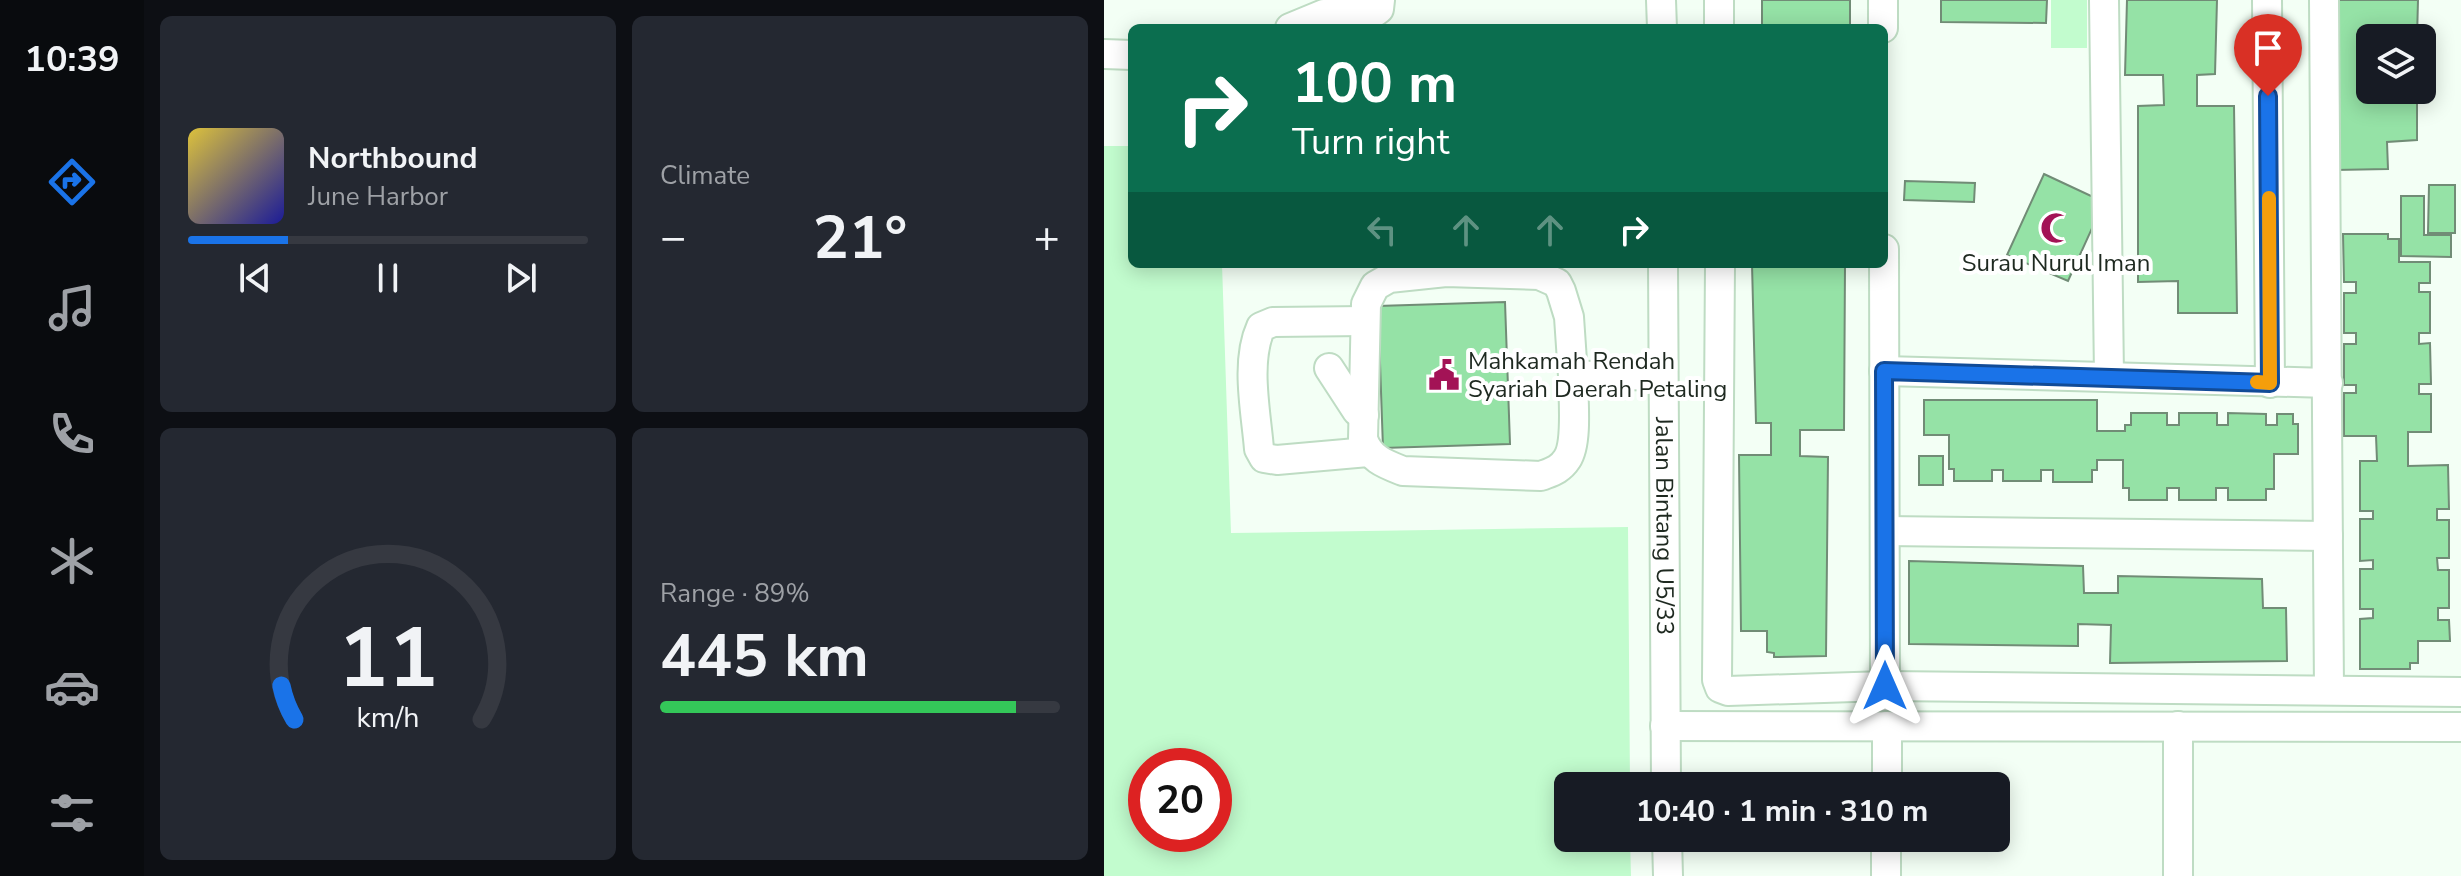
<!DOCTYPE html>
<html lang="en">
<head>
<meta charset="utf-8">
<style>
  body { margin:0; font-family:"Nunito Sans",sans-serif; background:#242831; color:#f1f3f6; height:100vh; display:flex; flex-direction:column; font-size:30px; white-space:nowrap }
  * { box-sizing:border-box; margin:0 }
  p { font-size:26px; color:#9ea1a6 }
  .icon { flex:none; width:44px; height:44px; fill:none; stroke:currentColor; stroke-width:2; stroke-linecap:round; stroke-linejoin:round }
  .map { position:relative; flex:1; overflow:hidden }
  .details { display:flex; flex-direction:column; gap:16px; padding:16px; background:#0d0f14; width:960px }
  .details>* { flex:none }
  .banner { position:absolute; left:24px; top:24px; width:760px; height:244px; border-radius:12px; box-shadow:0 4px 20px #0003; background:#0b6e4f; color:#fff; overflow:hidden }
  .controls { position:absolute; left:1252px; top:24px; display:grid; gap:16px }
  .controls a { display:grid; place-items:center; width:80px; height:80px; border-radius:12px; background:#171b24; box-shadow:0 4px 20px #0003; font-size:40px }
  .speed { position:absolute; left:24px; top:748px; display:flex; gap:16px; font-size:40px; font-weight:700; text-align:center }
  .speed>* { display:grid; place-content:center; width:104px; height:104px; border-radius:50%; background:#171b24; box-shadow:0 4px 20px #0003; line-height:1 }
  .speed .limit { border:12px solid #d22; background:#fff; color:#111 }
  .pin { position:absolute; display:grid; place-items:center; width:68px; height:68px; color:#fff; margin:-82px -34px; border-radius:50% 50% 50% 0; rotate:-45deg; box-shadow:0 0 8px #0007 }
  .pin .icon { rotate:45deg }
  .me { position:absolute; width:88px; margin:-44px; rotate:0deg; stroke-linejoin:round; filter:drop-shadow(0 0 6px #0008) }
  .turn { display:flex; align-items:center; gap:28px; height:168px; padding:0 32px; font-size:36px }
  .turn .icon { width:104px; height:104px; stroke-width:2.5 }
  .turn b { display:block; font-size:56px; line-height:68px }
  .lanes { display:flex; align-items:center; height:76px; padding:0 32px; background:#0003; justify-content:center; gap:40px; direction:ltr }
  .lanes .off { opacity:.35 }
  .big { font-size:60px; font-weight:700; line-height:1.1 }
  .details .tile { flex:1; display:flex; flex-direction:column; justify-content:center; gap:12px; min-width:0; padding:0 28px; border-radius:12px; background:#242831 }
  .details .dial { align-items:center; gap:0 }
  .dial svg { height:208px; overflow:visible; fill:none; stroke:#363941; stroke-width:7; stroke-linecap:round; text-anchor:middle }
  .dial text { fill:#f1f3f6; stroke:none }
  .song { display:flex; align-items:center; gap:24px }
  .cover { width:96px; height:96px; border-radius:12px; background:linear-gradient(135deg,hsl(50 70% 55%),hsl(240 70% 35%)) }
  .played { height:8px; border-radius:4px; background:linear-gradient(90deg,#1a73e8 25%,#363941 25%) }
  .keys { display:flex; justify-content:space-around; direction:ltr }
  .heat { display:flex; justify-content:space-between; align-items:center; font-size:44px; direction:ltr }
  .charge { height:12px; border-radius:6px; background:linear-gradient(90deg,#34c759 89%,#363941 0) }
  .details .tiles { flex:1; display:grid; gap:16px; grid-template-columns:repeat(2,1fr) }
  .trip { position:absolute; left:450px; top:772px; width:456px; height:80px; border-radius:12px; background:#171b24; box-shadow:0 4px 20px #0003; font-weight:700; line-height:80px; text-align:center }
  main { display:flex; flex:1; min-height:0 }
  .tabs { display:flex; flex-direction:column; width:144px; justify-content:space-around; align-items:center; background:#090b0e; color:#9ea1a6 }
  .tabs .icon { width:56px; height:56px }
  .tabs .current { color:#1a73e8 }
  .tabs b { font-size:36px; color:#f1f3f6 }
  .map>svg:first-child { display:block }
  .green { fill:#c2fcce; fill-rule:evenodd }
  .building { fill:#95e2a6; stroke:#718c76; stroke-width:2 }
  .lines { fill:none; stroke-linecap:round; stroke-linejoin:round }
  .minor-casing { stroke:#bedcc3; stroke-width:32 }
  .minor { stroke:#fff; stroke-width:28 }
  .route-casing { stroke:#114b97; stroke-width:20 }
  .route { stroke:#1a73e8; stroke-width:14 }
  .slow { stroke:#f59e0b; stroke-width:14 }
  .labels { text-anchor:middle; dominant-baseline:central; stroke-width:8; stroke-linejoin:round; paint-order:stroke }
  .poi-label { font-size:24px; fill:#1e2920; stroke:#fff }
  .street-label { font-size:24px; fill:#1e2920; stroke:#fff }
</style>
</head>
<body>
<main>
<nav class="tabs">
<b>10:39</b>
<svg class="icon current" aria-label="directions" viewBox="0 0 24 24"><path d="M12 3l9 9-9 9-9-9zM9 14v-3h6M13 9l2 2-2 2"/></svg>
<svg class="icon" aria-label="music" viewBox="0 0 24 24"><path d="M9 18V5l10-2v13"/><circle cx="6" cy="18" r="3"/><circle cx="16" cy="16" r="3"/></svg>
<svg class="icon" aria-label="phone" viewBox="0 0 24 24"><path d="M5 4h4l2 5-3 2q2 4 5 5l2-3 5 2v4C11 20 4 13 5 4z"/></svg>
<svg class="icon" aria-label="climate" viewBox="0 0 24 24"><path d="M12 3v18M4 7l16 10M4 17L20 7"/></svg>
<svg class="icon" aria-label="car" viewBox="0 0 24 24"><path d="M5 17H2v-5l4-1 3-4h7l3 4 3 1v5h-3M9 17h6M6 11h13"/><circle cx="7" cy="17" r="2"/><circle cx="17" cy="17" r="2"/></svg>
<svg class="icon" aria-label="filters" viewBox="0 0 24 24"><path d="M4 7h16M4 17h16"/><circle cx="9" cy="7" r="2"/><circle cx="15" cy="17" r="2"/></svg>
</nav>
<section class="details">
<div class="tiles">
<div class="tile">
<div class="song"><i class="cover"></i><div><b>Northbound</b><p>June Harbor</p></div></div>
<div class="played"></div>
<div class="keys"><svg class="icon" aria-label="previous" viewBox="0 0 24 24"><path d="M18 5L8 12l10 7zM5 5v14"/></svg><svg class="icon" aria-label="pause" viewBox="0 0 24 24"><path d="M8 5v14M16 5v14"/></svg><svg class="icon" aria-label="next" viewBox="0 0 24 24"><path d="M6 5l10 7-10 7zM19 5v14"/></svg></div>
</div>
<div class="tile"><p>Climate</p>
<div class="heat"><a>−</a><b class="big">21°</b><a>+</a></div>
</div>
<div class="tile dial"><svg viewBox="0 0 100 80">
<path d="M14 69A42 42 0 1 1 86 69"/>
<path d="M14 69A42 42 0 0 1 9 56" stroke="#1a73e8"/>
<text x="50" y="56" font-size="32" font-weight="700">11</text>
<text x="50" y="72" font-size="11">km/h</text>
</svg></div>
<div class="tile"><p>Range · 89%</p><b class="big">445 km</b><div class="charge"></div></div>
</div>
</section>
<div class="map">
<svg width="1357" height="876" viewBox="0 0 1357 876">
  <rect width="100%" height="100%" fill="#f3fff5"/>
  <g class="green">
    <rect x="947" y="0" width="36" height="48"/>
    <path d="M0,146H28V264H118L127,533L524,527L526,786H464V838H526L527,876H0ZM42,766H110V834H42Z"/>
  </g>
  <g class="building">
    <rect x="658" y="0" width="88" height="28"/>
    <polygon points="837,0 943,0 942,23 837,22"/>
    <polygon points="1023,0 1113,0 1111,74 1093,75 1093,106 1130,106 1133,313 1074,313 1074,281 1034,282 1034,106 1060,105 1059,75 1021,75"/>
    <polygon points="1232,0 1314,0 1313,38 1266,38 1266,90 1313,90 1313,140 1283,142 1284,169 1231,170"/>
    <polygon points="940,174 1000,202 964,281 903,255"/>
    <polygon points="801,181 871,183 870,202 800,200"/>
    <polygon points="1325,185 1351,185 1351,233 1324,233"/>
    <polygon points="1297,196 1320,196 1320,235 1347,235 1347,257 1297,256"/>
    <polygon points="1239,234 1284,234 1284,239 1295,239 1295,262 1326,262 1326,283 1315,283 1315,292 1326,292 1326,333 1315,333 1315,344 1326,343 1327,384 1315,384 1315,394 1327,394 1327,432 1304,432 1304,466 1344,465 1345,509 1333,509 1333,520 1345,520 1345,558 1333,558 1334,570 1345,570 1345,608 1334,608 1334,620 1345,620 1346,641 1314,641 1314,663 1306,663 1306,669 1256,669 1256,619 1269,618 1269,609 1256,609 1256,569 1269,569 1269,560 1256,561 1256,519 1269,519 1269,511 1256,511 1256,461 1273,461 1272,436 1240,436 1240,393 1252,393 1252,385 1240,385 1240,344 1252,344 1252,333 1240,333 1240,293 1252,293 1252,282 1240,282"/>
    <polygon points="648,264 741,264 740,430 696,430 696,456 724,457 722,656 670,657 670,653 663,652 663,631 637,631 635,455 667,455 667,423 652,423"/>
    <polygon points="401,302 406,444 279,448 274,306"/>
    <polygon points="820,400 993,400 993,431 1021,431 1021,425 1027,425 1027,413 1063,413 1063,425 1075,425 1075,413 1113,413 1113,425 1124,425 1124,413 1162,414 1162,425 1173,425 1173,414 1189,414 1189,424 1194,424 1194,454 1170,454 1170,489 1162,489 1162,500 1124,500 1124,488 1112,488 1112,500 1075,500 1075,488 1063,488 1063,500 1025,500 1025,488 1019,488 1019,460 993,460 993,470 988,470 988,482 949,482 949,470 937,470 937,481 899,481 899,470 888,470 888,481 850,481 850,469 845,469 845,435 820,435"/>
    <rect x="815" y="456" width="24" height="29"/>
    <polygon points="805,561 979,566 980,593 1014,593 1014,576 1158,579 1159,608 1182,608 1183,661 1006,663 1007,625 974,624 974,646 805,644"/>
  </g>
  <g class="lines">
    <defs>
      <g id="minor">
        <polyline points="557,0 558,28"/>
        <polyline points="615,0 615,28"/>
        <polyline points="779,0 779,28"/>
        <polyline points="1000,0 1005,376"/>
        <polyline points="1163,0 1166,383"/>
        <polyline points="1220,0 1225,690"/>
        <polyline points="186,28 220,14 271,12 275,9 276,0"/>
        <polyline points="0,54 28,55"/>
        <polyline points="780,249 781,686"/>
        <path id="s1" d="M559,264L562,786"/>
        <polyline points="616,264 613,680 616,688 624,691 781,686 1357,692"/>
        <path d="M261,321L169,322L157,327C141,362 152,412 155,449L160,458L173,460L264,452"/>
        <polyline points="225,368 253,411 260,415"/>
        <polyline points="780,371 1224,383"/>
        <path d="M469,376L465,317L457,291L453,283L435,275L342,272L285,278L271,286L262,304L259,439C266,459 281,464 299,471L437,476C447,472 456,470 463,459C474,443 469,397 469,376L559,375"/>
        <polyline points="781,531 1224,536"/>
        <polyline points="561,726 1357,727"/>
        <polyline points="1074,726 1074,876"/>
        <polyline points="783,786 783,726"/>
        <polyline points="563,838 564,876"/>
        <polyline points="782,876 782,838"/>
      </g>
    </defs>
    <use href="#minor" class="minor-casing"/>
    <use href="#minor" class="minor"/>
  </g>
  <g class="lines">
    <defs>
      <polyline id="route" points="781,686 780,371 1166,383 1164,96"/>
    </defs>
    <use href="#route" class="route-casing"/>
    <use href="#route" class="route"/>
    <polyline class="slow" points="1153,382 1166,383 1165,198"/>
  </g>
  <defs>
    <symbol id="mosque-bare" viewBox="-9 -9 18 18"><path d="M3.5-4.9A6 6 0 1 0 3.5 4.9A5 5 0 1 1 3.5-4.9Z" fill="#a31356" stroke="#fff" stroke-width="2.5" paint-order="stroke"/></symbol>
    <symbol id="civic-bare" viewBox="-9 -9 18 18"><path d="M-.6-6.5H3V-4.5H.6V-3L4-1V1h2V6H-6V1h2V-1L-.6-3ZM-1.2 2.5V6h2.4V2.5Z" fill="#a31356" stroke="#fff" stroke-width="2.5" paint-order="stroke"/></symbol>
  </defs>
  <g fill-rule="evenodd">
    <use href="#mosque-bare" x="930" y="206" width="44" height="44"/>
    <use href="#civic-bare" x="318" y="353" width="44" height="44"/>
  </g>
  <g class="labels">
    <g class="poi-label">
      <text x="952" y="263">Surau Nurul Iman</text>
      <text x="364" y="361" text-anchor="start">Mahkamah Rendah<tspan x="364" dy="28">Syariah Daerah Petaling</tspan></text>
    </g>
    <g class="street-label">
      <text stroke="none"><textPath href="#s1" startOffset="262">Jalan Bintang U5/33</textPath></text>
    </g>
  </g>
</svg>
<div class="controls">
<a><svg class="icon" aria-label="layers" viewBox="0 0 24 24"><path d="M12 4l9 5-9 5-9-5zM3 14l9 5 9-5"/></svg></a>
</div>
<div class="speed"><div class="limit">20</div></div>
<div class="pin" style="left:1164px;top:96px;background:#d93025"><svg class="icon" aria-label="arrive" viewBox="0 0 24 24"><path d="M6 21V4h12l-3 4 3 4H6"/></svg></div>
<svg class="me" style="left:781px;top:686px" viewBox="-20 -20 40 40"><path d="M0-17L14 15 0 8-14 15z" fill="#1a73e8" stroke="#fff" stroke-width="4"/></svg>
<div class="trip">10:40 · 1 min · 310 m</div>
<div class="banner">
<div class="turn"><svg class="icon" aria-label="right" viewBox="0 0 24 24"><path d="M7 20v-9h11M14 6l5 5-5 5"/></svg><div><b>100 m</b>Turn right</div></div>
<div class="lanes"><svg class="icon off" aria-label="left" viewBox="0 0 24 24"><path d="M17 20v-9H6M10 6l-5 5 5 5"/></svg><svg class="icon off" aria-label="ahead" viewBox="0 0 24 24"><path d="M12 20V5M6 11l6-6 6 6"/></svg><svg class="icon off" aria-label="ahead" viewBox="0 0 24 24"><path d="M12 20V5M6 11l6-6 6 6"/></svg><svg class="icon" aria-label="right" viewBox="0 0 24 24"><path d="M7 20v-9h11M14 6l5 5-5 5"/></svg></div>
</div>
</div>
</main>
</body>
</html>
